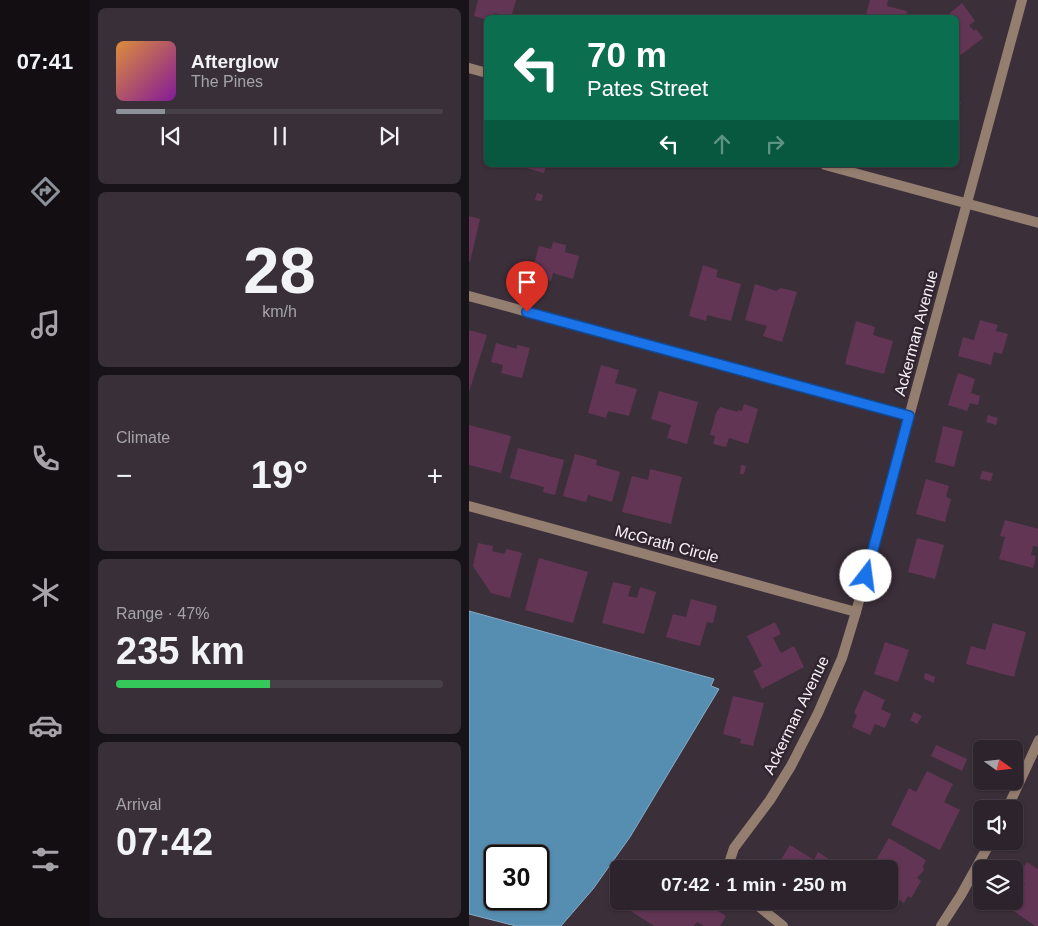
<!DOCTYPE html>
<html lang="en">
<head>
<meta charset="utf-8">
<style>
  body { margin:0; font-family:Arial,sans-serif; background:#382f38; color:#f1f3f6; height:100vh; display:flex; flex-direction:column; font-size:19px; white-space:nowrap }
  * { box-sizing:border-box; margin:0 }
  p { font-size:16px; color:#a6a4a9 }
  .icon { flex:none; width:28px; height:28px; fill:none; stroke:currentColor; stroke-width:2; stroke-linecap:round; stroke-linejoin:round }
  .map { position:relative; flex:1; overflow:hidden }
  .drawer { display:flex; flex-direction:column; gap:8px; padding:8px; background:#181318; width:379px }
  .drawer>* { flex:none }
  .guide { position:absolute; left:15px; top:15px; width:475px; height:152px; border-radius:8px; box-shadow:0 1px 4px #0004,0 0 0 1px #484048; background:#0b6e4f; color:#fff; overflow:hidden }
  .needle { width:32px; rotate:105deg }
  .tools { position:absolute; left:504px; top:740px; display:grid; gap:10px }
  .tools a { display:grid; place-items:center; width:50px; height:50px; border-radius:8px; background:#2c232c; box-shadow:0 1px 4px #0004,0 0 0 1px #484048; font-size:25px }
  .speed { position:absolute; left:15px; top:845px; display:flex; gap:10px; font-size:25px; font-weight:700; text-align:center }
  .speed>* { display:grid; place-content:center; width:65px; height:65px; border-radius:50%; background:#2c232c; box-shadow:0 1px 4px #0004,0 0 0 1px #484048; line-height:1 }
  .speed .limit { border:2px solid #111; border-radius:8px; background:#fff; color:#111 }
  .pin { position:absolute; display:grid; place-items:center; width:42px; height:42px; color:#fff; margin:-51px -21px; border-radius:50% 50% 50% 0; rotate:-45deg; box-shadow:0 0 5px #0007 }
  .pin .icon { rotate:45deg }
  .me { position:absolute; width:55px; margin:-28px; rotate:15deg; stroke-linejoin:round; filter:drop-shadow(0 0 4px #0008) }
  .turn { display:flex; align-items:center; gap:18px; height:105px; padding:0 20px; font-size:22px }
  .turn .icon { width:65px; height:65px; stroke-width:2.5 }
  .turn b { display:block; font-size:35px; line-height:42px }
  .lanes { display:flex; align-items:center; height:48px; padding:0 20px; background:#0003; justify-content:center; gap:25px; direction:ltr }
  .lanes .off { opacity:.35 }
  .big { font-size:38px; font-weight:800; line-height:1.1 }
  .drawer .widget { flex:1; display:flex; flex-direction:column; justify-content:center; gap:8px; min-width:0; padding:0 18px; border-radius:8px; background:#382f38 }
  .drawer .dial { align-items:center; gap:0 }
  .dial b { font-size:65px; line-height:1 }
  .song { display:flex; align-items:center; gap:15px }
  .cover { width:60px; height:60px; border-radius:8px; background:linear-gradient(135deg,hsl(30 70% 55%),hsl(290 70% 35%)) }
  .played { height:5px; border-radius:2px; background:linear-gradient(90deg,#8c9099 15%,#484048 15%) }
  .keys { display:flex; justify-content:space-around; direction:ltr }
  .heat { display:flex; justify-content:space-between; align-items:center; font-size:28px; direction:ltr }
  .charge { height:8px; border-radius:4px; background:linear-gradient(90deg,#34c759 47%,#484048 0) }
  .trip { position:absolute; left:141px; top:860px; width:288px; height:50px; border-radius:8px; background:#2c232c; box-shadow:0 1px 4px #0004,0 0 0 1px #484048; font-weight:800; line-height:50px; text-align:center }
  main { display:flex; flex:1; min-height:0 }
  .tabs { display:flex; flex-direction:column; width:90px; justify-content:space-around; align-items:center; background:#120e12; color:#a6a4a9 }
  .tabs .icon { width:35px; height:35px }
  .tabs .current { color:#8c9099 }
  .tabs b { font-size:22px; color:#f1f3f6 }
  .map>svg:first-child { display:block }
  .water { fill:#568eb1; stroke:#87acc6; fill-rule:evenodd }
  .building { fill:#633555 }
  .lines { fill:none; stroke-linecap:round; stroke-linejoin:round }
  .minor { stroke:#947e6f; stroke-width:10 }
  .tertiary { stroke:#947e6f; stroke-width:10 }
  .route-casing { stroke:#114b97; stroke-width:12 }
  .route { stroke:#1a73e8; stroke-width:9 }
  .labels { text-anchor:middle; dominant-baseline:central; stroke-width:5; stroke-linejoin:round; paint-order:stroke }
  .street-label { font-size:16px; fill:#f9f1f8; stroke:#312630 }
</style>
</head>
<body>
<main>
<nav class="tabs">
<b>07:41</b>
<svg class="icon current" aria-label="directions" viewBox="0 0 24 24"><path d="M12 3l9 9-9 9-9-9zM9 14v-3h6M13 9l2 2-2 2"/></svg>
<svg class="icon" aria-label="music" viewBox="0 0 24 24"><path d="M9 18V5l10-2v13"/><circle cx="6" cy="18" r="3"/><circle cx="16" cy="16" r="3"/></svg>
<svg class="icon" aria-label="phone" viewBox="0 0 24 24"><path d="M5 4h4l2 5-3 2q2 4 5 5l2-3 5 2v4C11 20 4 13 5 4z"/></svg>
<svg class="icon" aria-label="climate" viewBox="0 0 24 24"><path d="M12 3v18M4 7l16 10M4 17L20 7"/></svg>
<svg class="icon" aria-label="car" viewBox="0 0 24 24"><path d="M5 17H2v-5l4-1 3-4h7l3 4 3 1v5h-3M9 17h6M6 11h13"/><circle cx="7" cy="17" r="2"/><circle cx="17" cy="17" r="2"/></svg>
<svg class="icon" aria-label="filters" viewBox="0 0 24 24"><path d="M4 7h16M4 17h16"/><circle cx="9" cy="7" r="2"/><circle cx="15" cy="17" r="2"/></svg>
</nav>
<section class="drawer">
<div class="widget">
<div class="song"><i class="cover"></i><div><b>Afterglow</b><p>The Pines</p></div></div>
<div class="played"></div>
<div class="keys"><svg class="icon" aria-label="previous" viewBox="0 0 24 24"><path d="M18 5L8 12l10 7zM5 5v14"/></svg><svg class="icon" aria-label="pause" viewBox="0 0 24 24"><path d="M8 5v14M16 5v14"/></svg><svg class="icon" aria-label="next" viewBox="0 0 24 24"><path d="M6 5l10 7-10 7zM19 5v14"/></svg></div>
</div>
<div class="widget dial"><b>28</b><p>km/h</p></div>
<div class="widget"><p>Climate</p>
<div class="heat"><a>−</a><b class="big">19°</b><a>+</a></div>
</div>
<div class="widget"><p>Range · 47%</p><b class="big">235 km</b><div class="charge"></div></div>
<div class="widget"><p>Arrival</p><b class="big">07:42</b></div>
</section>
<div class="map">
<svg width="570" height="926" viewBox="0 0 570 926">
  <rect width="100%" height="100%" fill="#3b2f3a"/>
  <path class="water" d="M0,611L245,679L242,686L250,689L161,837L124,889L92,926H47L0,914ZM26,856H69V899H26Z"/>
  <g class="building">
    <polygon points="9,0 47,0 42,18 26,13 24,18 18,18 18,20 5,16"/>
    <polygon points="401,0 419,0 418,6 438,11 436,18 396,18"/>
    <polygon points="493,3 506,21 500,25 505,31 507,29 514,38 489,57 488,55 488,18 475,18"/>
    <polygon points="488,101 492,102 488,116"/>
    <polygon points="47,165 77,165 75,173"/>
    <polygon points="68,193 74,195 72,201 66,200"/>
    <polygon points="0,216 11,219 1,262 0,262"/>
    <polygon points="84,242 97,245 96,252 110,256 104,279 84,273 82,281 62,275 70,246 82,249"/>
    <polygon points="234,265 249,270 247,277 272,284 262,321 238,315 237,321 220,316"/>
    <polygon points="286,284 307,291 312,288 328,292 313,342 294,336 298,326 276,320"/>
    <polygon points="511,320 529,325 527,331 539,334 533,354 525,352 522,365 489,356 494,337 505,340"/>
    <polygon points="387,321 406,327 404,335 424,341 415,374 376,364"/>
    <polygon points="0,330 18,335 0,392"/>
    <polygon points="27,343 48,349 48,345 61,348 53,378 32,373 34,365 22,362"/>
    <polygon points="132,365 150,370 146,383 168,389 160,416 139,411 137,418 119,413"/>
    <polygon points="489,373 506,379 502,393 511,396 509,405 501,403 498,411 479,405"/>
    <polygon points="190,391 229,402 218,444 198,438 202,425 182,419"/>
    <polygon points="275,404 289,409 279,444 260,438 257,447 244,444 246,436 241,435 247,413 251,407 269,412 269,410 273,411"/>
    <polygon points="519,415 529,418 527,425 517,422"/>
    <polygon points="0,425 42,436 32,473 0,465"/>
    <polygon points="474,426 494,431 485,467 466,462"/>
    <polygon points="49,448 95,460 86,495 74,492 75,487 41,478"/>
    <polygon points="106,454 128,460 127,465 151,472 143,502 119,495 117,502 94,496"/>
    <polygon points="272,465 277,466 275,474 271,474"/>
    <polygon points="181,469 213,477 202,524 153,512 163,476 179,480"/>
    <polygon points="513,471 524,473 522,481 511,479"/>
    <polygon points="457,479 480,486 477,497 482,499 476,522 447,514"/>
    <polygon points="536,520 570,529 570,547 564,546 562,555 567,556 564,568 530,559 536,537 531,536"/>
    <polygon points="448,538 475,545 466,579 439,572"/>
    <polygon points="9,543 24,546 23,551 35,554 38,549 53,553 41,598 22,593 4,566"/>
    <polygon points="70,558 119,572 104,623 56,610"/>
    <polygon points="144,582 162,586 159,596 168,598 171,587 187,592 175,634 133,623"/>
    <polygon points="222,599 248,606 244,623 238,622 231,646 197,637 204,614 217,617"/>
    <polygon points="306,622 312,634 304,638 312,653 325,646 335,667 293,689 284,671 293,666 278,636"/>
    <polygon points="524,623 557,632 545,677 497,664 502,646 516,650"/>
    <polygon points="416,642 440,650 429,682 405,674"/>
    <polygon points="456,673 466,677 465,683 455,679"/>
    <polygon points="395,690 416,700 412,709 422,714 416,728 406,724 401,735 383,727 388,715 385,713"/>
    <polygon points="264,696 295,703 284,746 271,743 272,739 254,734"/>
    <polygon points="445,712 453,716 448,724 441,720"/>
    <polygon points="467,745 498,759 493,771 462,756"/>
    <polygon points="458,771 484,784 475,802 491,810 471,850 422,825 440,788 447,792"/>
    <polygon points="420,838 457,860 454,866 455,870 448,878 452,881 442,898 439,896 435,903 420,894 422,890 420,889 420,869 403,867"/>
    <polygon points="321,845 345,860 349,852 363,861 358,869 310,869 308,866"/>
    <polygon points="384,862 388,865 386,869 379,867"/>
    <polygon points="558,862 570,870 570,926 566,926 536,905 539,901 545,901 545,893 548,896 556,884 548,877"/>
    <polygon points="165,901 233,901 257,916 251,926 235,926 228,922 225,926 185,926 160,910"/>
    <polygon points="328,901 338,901 336,906"/>
  </g>
  <g class="lines">
    <g class="minor">
      <polyline points="0,296 440,416"/>
      <polyline points="0,506 387,612"/>
      <polyline points="538,809 570,740"/>
      <polyline points="258,869 265,848 301,800 322,766 349,713 373,658 387,612 553,0"/>
      <polyline points="283,901 314,926"/>
      <polyline points="472,926 492,895 522,841"/>
    </g>
    <g class="tertiary">
      <polyline points="0,68 18,73"/>
      <polyline points="356,165 570,223"/>
    </g>
  </g>
  <g class="lines">
    <defs>
      <polyline id="route" points="58,312 440,416 397,576"/>
    </defs>
    <use href="#route" class="route-casing"/>
    <use href="#route" class="route"/>
  </g>
  <g class="labels">
    <g class="street-label">
      <text transform="translate(447 333) rotate(-75)">Ackerman Avenue</text>
      <text transform="translate(198 544) rotate(15)">McGrath Circle</text>
      <text transform="translate(327 715) rotate(-64)">Ackerman Avenue</text>
    </g>
  </g>
</svg>
<div class="tools">
<a><svg class="needle" viewBox="-14 -14 28 28"><path d="M0-13l5 13h-10z" fill="#e53935"/><path d="M0 13l5-13h-10z" fill="#a6a4a9"/></svg></a>
<a><svg class="icon" aria-label="sound" viewBox="0 0 24 24"><path d="M4 9h4l5-4v14l-5-4H4zM17 9q2 3 0 6"/></svg></a>
<a><svg class="icon" aria-label="layers" viewBox="0 0 24 24"><path d="M12 4l9 5-9 5-9-5zM3 14l9 5 9-5"/></svg></a>
</div>
<div class="speed"><div class="limit">30</div></div>
<div class="pin" style="left:58px;top:312px;background:#d93025"><svg class="icon" aria-label="arrive" viewBox="0 0 24 24"><path d="M6 21V4h12l-3 4 3 4H6"/></svg></div>
<svg class="me" style="left:397px;top:576px" viewBox="-20 -20 40 40"><circle r="19" fill="#fff"/><path d="M0-13L10 11 0 6-10 11z" fill="#1a73e8"/></svg>
<div class="trip">07:42 · 1 min · 250 m</div>
<div class="guide">
<div class="turn"><svg class="icon" aria-label="left" viewBox="0 0 24 24"><path d="M17 20v-9H6M10 6l-5 5 5 5"/></svg><div><b>70 m</b>Pates Street</div></div>
<div class="lanes"><svg class="icon" aria-label="left" viewBox="0 0 24 24"><path d="M17 20v-9H6M10 6l-5 5 5 5"/></svg><svg class="icon off" aria-label="ahead" viewBox="0 0 24 24"><path d="M12 20V5M6 11l6-6 6 6"/></svg><svg class="icon off" aria-label="right" viewBox="0 0 24 24"><path d="M7 20v-9h11M14 6l5 5-5 5"/></svg></div>
</div>
</div>
</main>
</body>
</html>
